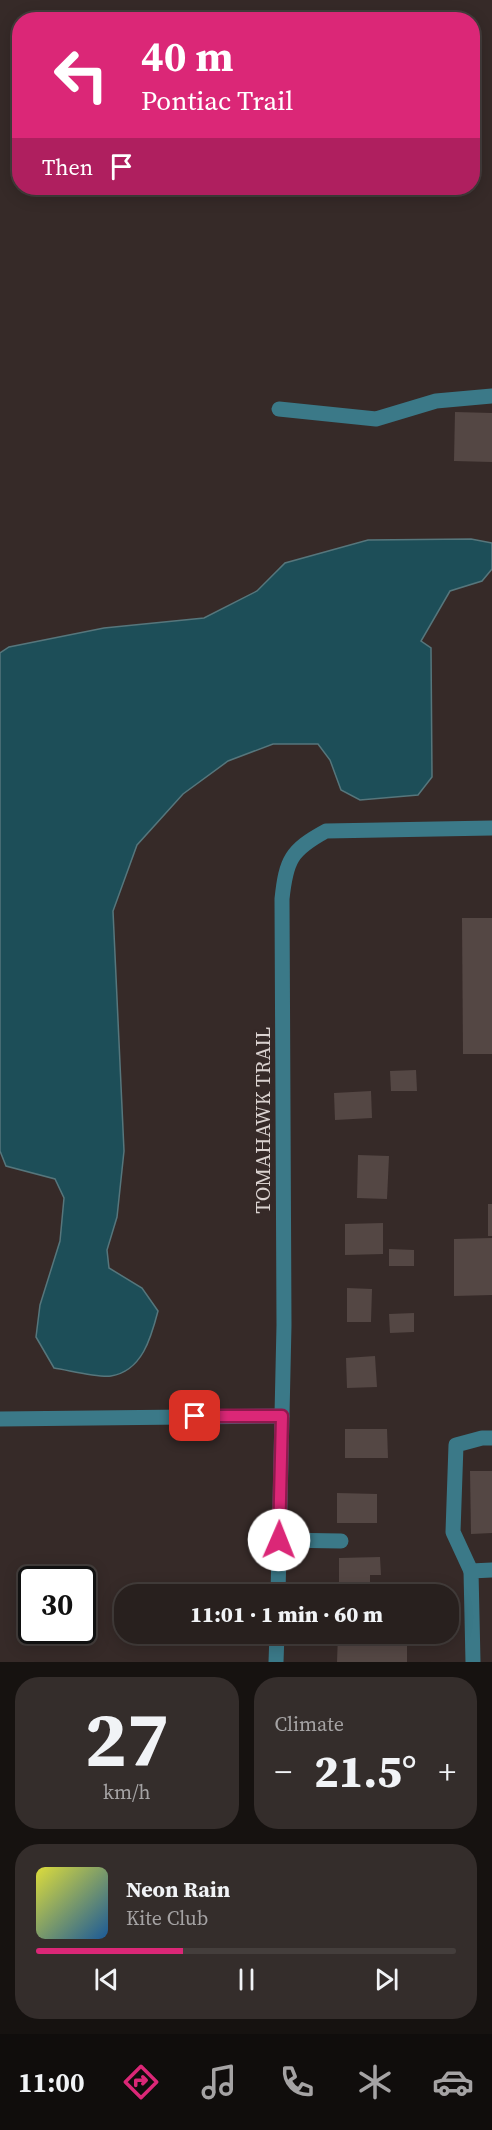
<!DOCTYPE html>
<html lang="en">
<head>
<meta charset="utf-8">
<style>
  body { margin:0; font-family:"Source Serif 4",serif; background:#342d2b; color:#f1f3f6; height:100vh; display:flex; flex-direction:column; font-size:22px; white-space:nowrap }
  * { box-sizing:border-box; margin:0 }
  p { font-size:20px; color:#a5a3a4 }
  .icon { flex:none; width:33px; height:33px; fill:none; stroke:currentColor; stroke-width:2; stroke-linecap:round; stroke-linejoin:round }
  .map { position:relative; height:1662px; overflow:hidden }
  .details { display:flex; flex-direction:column; gap:15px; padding:15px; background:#161210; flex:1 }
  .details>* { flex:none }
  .guide { position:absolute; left:12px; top:12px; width:468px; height:183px; border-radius:24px; box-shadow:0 3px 15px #0003,0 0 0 2px #443e3c; background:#db2777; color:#fff; overflow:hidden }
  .speed { position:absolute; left:18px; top:1566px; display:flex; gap:12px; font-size:30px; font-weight:700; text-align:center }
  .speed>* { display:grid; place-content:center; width:78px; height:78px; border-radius:50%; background:#28201e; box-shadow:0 3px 15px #0003,0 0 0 2px #443e3c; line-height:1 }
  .speed .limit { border:3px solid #111; border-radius:9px; background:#fff; color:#111 }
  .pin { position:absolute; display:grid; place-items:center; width:51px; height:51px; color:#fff; margin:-26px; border-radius:12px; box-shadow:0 3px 9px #0006 }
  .me { position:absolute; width:66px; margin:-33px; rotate:1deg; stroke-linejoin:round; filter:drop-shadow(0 0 4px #0008) }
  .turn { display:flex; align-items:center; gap:21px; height:126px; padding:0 30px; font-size:27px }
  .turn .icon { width:78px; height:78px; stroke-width:2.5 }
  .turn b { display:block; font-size:42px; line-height:51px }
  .then { display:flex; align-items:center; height:57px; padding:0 30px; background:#0003; gap:12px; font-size:22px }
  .big { font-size:45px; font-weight:800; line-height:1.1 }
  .details .widget { flex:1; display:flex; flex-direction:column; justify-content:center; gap:9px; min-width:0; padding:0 21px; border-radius:24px; background:#342d2b }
  .details .dial { align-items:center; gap:0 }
  .dial b { font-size:78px; line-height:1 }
  .song { display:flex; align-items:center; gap:18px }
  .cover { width:72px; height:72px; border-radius:9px; background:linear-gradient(135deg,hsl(60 70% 55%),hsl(210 70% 35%)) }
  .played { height:6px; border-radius:3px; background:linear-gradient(90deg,#db2777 35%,#443e3c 35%) }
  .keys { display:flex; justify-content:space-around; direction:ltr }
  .heat { display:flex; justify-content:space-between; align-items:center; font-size:33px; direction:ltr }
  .details .tiles { flex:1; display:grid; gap:15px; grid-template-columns:1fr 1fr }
  .widget:last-child { grid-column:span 2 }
  .trip { position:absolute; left:114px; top:1584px; width:345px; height:60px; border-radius:24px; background:#28201e; box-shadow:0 3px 15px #0003,0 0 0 2px #443e3c; font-weight:800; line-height:60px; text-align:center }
  .menu { display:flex; height:96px; justify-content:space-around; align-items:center; background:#100d0c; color:#a5a3a4 }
  .menu .icon { width:42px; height:42px }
  .menu .on { color:#db2777 }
  .menu b { font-size:27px; color:#f1f3f6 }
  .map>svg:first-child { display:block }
  .water { fill:#1d4e58; stroke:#56767c; stroke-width:1.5 }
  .building { fill:#544744 }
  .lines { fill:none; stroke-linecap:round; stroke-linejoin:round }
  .minor { stroke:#3b7988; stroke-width:15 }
  .route-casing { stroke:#8e194d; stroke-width:15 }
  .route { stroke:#db2777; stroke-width:10 }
  .labels { text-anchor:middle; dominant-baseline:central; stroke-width:6; stroke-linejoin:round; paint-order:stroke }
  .street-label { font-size:21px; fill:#dad2d0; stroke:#362a28 }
</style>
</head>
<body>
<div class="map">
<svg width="492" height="1662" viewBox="0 0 492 1662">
  <rect width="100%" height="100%" fill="#362a28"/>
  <path class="water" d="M471,539L492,543V569L482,581L450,591L421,641L431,648L432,777L418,795L360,800L341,790L330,760L318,744H273L228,761L183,794L137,845L113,911L124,1151L117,1217L107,1250L109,1268L142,1288L158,1311C151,1338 142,1371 111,1376C98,1378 68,1370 54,1368L36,1337L40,1305L60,1241L64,1198L55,1179L6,1166L0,1151V653L9,647L104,628L204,618L257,591L285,563L368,540Z"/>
  <g class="building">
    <polygon points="455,412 492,413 492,462 454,461"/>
    <polygon points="462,918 492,918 492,1054 463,1054"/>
    <polygon points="416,1070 417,1091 391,1091 390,1071"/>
    <polygon points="371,1091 372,1118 335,1120 334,1093"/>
    <polygon points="358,1155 389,1156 387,1199 357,1198"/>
    <rect x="488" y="1204" width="4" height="32"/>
    <polygon points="383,1223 383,1254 345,1255 345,1224"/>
    <polygon points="492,1238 492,1295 454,1296 454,1239"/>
    <polygon points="389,1249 414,1250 414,1266 389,1266"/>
    <polygon points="347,1288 372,1289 371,1322 347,1322"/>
    <polygon points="414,1313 414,1332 390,1333 389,1314"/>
    <polygon points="375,1356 377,1387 347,1388 346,1358"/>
    <polygon points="345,1429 387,1429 388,1458 345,1458"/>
    <polygon points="470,1471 492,1471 492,1533 471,1534"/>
    <polygon points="337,1493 377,1494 377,1523 337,1523"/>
    <polygon points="380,1557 381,1575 370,1575 370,1589 339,1589 339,1558"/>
    <polygon points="338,1634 369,1634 369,1637 407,1638 407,1662 337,1662"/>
  </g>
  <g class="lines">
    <g class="minor">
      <polyline points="279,409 376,419 436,401 492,396"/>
      <polyline points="0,1419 282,1416"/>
      <polyline points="279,1540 341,1541"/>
      <polyline points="471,1571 453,1532 456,1445 482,1438 492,1438"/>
      <path d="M278,1594L284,1325L282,899C286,860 291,850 326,831L492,828"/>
      <polyline points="276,1662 277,1634"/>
      <polyline points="473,1662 471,1571 492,1570"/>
    </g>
  </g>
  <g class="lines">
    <defs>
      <polyline id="route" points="195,1416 282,1416 279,1540"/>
    </defs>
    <use href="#route" class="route-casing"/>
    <use href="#route" class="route"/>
  </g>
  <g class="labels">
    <g class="street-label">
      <text transform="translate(262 1120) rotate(-90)">TOMAHAWK TRAIL</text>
    </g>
  </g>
</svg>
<div class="speed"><div class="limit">30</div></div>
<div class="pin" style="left:195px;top:1416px;background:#d93025"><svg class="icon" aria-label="arrive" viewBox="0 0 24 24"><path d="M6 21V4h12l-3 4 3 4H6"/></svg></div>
<svg class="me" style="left:279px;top:1540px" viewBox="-20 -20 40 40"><circle r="19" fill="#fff"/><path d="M0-13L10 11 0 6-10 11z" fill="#db2777"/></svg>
<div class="trip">11:01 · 1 min · 60 m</div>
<div class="guide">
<div class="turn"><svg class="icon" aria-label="left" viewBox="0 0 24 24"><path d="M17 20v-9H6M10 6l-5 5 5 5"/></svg><div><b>40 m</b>Pontiac Trail</div></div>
<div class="then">Then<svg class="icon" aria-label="arrive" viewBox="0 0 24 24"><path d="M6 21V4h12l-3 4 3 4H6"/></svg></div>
</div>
</div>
<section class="details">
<div class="tiles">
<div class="widget dial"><b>27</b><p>km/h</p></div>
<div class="widget"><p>Climate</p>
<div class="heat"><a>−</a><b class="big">21.5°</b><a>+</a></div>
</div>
<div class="widget">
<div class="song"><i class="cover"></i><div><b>Neon Rain</b><p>Kite Club</p></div></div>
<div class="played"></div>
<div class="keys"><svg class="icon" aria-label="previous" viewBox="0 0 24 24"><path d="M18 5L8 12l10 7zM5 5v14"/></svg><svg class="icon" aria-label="pause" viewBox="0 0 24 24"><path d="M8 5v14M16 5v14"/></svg><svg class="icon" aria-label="next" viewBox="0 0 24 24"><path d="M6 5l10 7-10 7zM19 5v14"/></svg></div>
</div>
</div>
</section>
<nav class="menu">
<b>11:00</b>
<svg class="icon on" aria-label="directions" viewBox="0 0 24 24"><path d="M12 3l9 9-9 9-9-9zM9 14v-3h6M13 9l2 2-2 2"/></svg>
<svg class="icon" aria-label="music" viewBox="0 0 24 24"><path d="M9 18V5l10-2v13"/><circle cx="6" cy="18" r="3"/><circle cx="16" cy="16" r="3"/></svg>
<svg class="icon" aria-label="phone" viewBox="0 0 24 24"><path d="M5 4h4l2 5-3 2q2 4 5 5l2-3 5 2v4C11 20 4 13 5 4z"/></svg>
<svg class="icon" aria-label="climate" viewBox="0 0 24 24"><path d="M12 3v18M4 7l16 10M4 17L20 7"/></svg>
<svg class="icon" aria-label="car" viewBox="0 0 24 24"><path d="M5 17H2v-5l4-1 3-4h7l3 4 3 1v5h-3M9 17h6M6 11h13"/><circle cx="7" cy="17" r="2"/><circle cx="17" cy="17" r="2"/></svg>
</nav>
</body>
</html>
